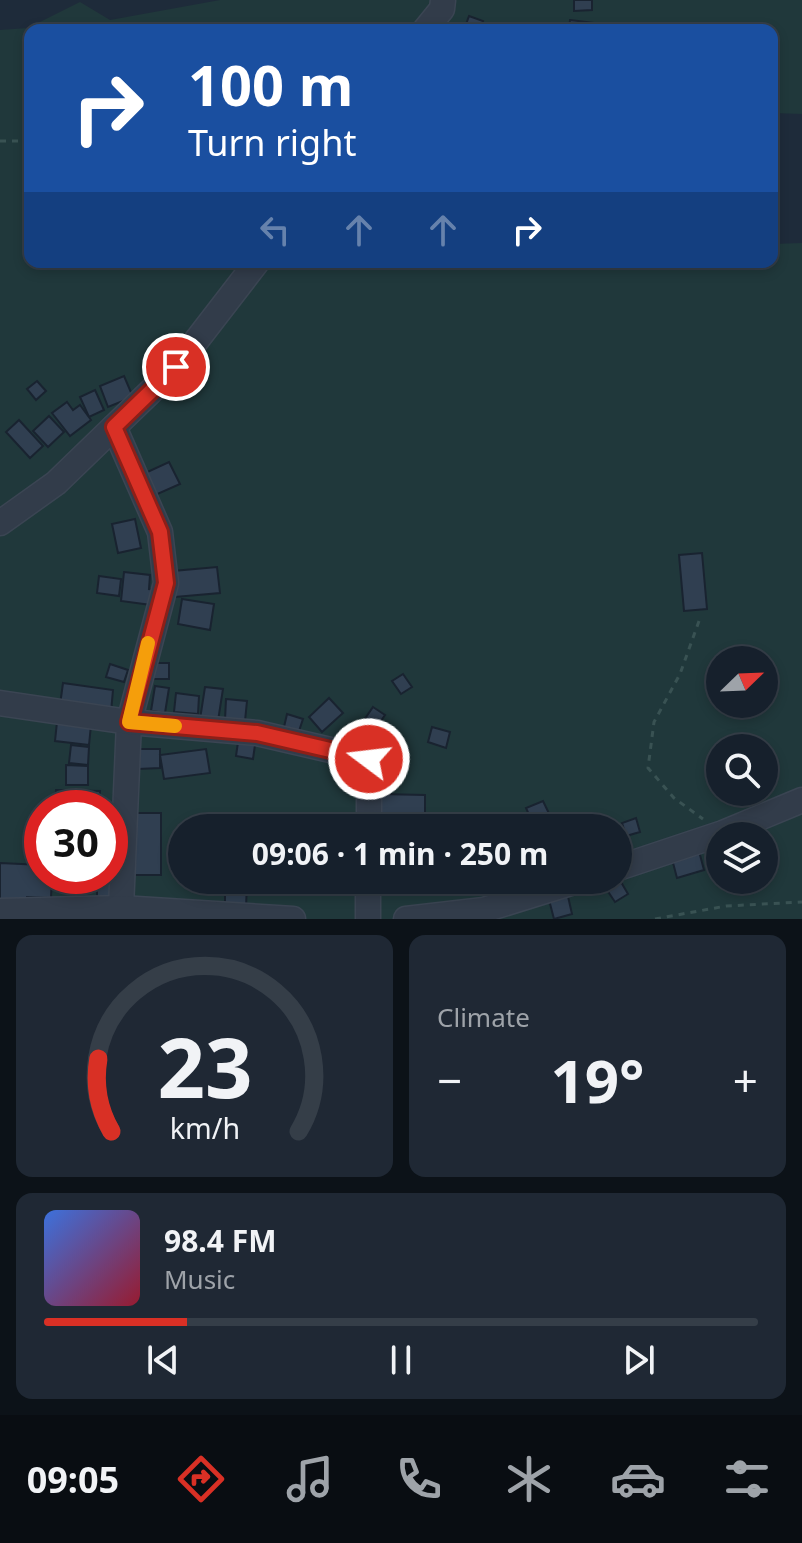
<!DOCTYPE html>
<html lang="en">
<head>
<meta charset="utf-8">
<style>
  body { margin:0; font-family:"Noto Sans",sans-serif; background:#1f2834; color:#f1f3f6; height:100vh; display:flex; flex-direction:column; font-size:30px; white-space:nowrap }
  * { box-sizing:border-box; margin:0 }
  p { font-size:26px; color:#9ea3a9 }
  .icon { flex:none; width:44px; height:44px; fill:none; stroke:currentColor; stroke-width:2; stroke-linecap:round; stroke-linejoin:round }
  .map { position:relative; height:919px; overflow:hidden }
  .side { display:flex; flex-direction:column; gap:16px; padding:16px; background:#0c1218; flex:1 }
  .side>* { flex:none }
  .hud { position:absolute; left:24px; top:24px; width:754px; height:244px; border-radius:16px; box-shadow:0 4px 12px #0003,0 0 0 2px #353e48; background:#1a4fa0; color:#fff; overflow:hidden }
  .needle { width:52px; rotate:67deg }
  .buttons { position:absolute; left:706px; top:646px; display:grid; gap:16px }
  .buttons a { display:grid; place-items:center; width:72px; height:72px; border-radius:50%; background:#16202c; box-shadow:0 4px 12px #0003,0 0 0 2px #353e48; font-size:40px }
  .speed { position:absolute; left:24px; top:790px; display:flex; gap:16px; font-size:40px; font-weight:700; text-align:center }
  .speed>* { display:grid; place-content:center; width:104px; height:104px; border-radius:50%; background:#16202c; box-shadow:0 4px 12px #0003,0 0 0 2px #353e48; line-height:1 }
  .speed .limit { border:12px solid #d22; background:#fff; color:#111 }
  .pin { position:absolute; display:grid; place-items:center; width:68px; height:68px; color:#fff; margin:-34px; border:4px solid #fff; border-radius:50%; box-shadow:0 2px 8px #0007 }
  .me { position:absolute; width:88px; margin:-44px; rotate:285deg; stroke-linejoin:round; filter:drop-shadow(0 0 6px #0008) }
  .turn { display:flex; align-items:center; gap:28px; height:168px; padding:0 32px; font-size:36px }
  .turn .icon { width:104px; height:104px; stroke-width:2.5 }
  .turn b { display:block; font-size:56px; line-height:68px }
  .lanes { display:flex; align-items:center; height:76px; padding:0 32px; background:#0003; justify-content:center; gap:40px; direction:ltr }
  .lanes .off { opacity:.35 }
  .big { font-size:60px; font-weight:700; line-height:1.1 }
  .side .card { flex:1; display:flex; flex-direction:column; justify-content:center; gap:12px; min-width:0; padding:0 28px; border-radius:16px; background:#1f2834 }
  .side .dial { align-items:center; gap:0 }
  .dial svg { height:208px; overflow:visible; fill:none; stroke:#353e48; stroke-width:7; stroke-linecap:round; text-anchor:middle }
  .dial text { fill:#f1f3f6; stroke:none }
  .song { display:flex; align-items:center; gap:24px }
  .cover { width:96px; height:96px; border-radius:12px; background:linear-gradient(135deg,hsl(220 70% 55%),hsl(350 70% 35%)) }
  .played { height:8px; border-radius:4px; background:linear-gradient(90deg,#d93025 20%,#353e48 20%) }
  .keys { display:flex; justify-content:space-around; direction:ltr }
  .heat { display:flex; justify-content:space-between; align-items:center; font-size:44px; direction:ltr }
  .side .tiles { flex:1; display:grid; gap:16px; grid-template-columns:1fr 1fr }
  .card:last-child { grid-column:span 2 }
  .trip { position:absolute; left:168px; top:814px; width:464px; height:80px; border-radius:40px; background:#16202c; box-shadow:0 4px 12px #0003,0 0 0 2px #353e48; font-weight:700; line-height:80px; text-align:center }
  .tab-bar { display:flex; height:128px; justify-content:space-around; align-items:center; background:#090d12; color:#9ea3a9 }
  .tab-bar .icon { width:56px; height:56px }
  .tab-bar .current { color:#d93025 }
  .tab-bar b { font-size:36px; color:#f1f3f6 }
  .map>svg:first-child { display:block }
  .green { fill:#20383b; fill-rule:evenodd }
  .building { fill:#303f51; stroke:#192330; stroke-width:2 }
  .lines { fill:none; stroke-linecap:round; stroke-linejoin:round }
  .minor-casing { stroke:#3b4553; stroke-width:27 }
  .path { stroke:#395253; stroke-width:3; stroke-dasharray:6 6; stroke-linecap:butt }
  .minor { stroke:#323c4a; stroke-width:24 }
  .route-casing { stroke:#8d1f18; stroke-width:20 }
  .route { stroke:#d93025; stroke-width:14 }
  .slow { stroke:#f59e0b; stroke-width:14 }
</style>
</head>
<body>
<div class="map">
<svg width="802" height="919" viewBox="0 0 802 919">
  <rect width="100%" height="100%" fill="#1e2b3a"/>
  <path class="green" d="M220,0H802V114L772,113V30H30V262H772V244L802,243V919H0V30L28,28L80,2L110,20ZM720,660H764V704H720ZM720,748H764V792H720ZM42,808H110V876H42ZM182,828H618V880H182ZM720,836H764V880H720Z"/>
  <g class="building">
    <polygon points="574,0 592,0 592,10 574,11"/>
    <polygon points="469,16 483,21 480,30 464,30"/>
    <polygon points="570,20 603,24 602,30 569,30"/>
    <polygon points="124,376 133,397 108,407 100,386"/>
    <polygon points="37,381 46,391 36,400 27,389"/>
    <polygon points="95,390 104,410 89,417 80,397"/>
    <polygon points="67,402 73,410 80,405 91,420 70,436 52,413"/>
    <polygon points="49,416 64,432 48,447 33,431"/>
    <polygon points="19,420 43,446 30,458 6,432"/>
    <polygon points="169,462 180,484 153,496 143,474"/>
    <polygon points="135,519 141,548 118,553 112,524"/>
    <polygon points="702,553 707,609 684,611 679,555"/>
    <polygon points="217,567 220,593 175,597 173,571"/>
    <polygon points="124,572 150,575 149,589 160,590 159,606 121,601"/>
    <polygon points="99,576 121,579 119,596 97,593"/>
    <polygon points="182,599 214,604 210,630 178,624"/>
    <rect x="153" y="663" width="16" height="16"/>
    <polygon points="110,664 128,670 124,682 106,677"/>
    <polygon points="403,674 412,687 401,694 392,681"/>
    <polygon points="63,683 113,690 111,712 60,705"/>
    <polygon points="155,686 169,688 165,713 151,711"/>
    <polygon points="205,687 223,689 218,721 200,719"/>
    <polygon points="176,693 199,696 198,714 174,712"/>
    <polygon points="329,698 343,713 322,732 309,717"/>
    <polygon points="226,699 247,701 245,721 225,720"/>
    <polygon points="373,707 385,715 374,731 362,723"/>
    <polygon points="287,714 303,719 299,731 284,727"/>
    <polygon points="57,722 91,725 89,745 55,741"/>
    <polygon points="432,727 450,732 446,748 428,742"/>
    <polygon points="238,742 255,745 253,759 236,756"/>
    <polygon points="71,745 89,747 88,765 69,763"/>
    <polygon points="137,749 160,749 160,768 138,769"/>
    <polygon points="206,749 210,773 164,779 160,755"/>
    <polygon points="66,765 88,766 88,785 66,785"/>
    <polygon points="56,790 100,791 99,806 55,808"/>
    <polygon points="380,794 425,795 425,818 380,817"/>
    <polygon points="543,801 555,826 535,828 526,808"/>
    <rect x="134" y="813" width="27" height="62"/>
    <polygon points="636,818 640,832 626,836 622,823"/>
    <polygon points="699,851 704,870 677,878 672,859"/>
    <polygon points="0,863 42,865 42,876 52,876 51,898 27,897 26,908 0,907"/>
    <polygon points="110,867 118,867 119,904 97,904 97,876 110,876"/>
    <polygon points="225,880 247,880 246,909 225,908"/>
    <polygon points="378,880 407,880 408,890 380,894"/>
    <polygon points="621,882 628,894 615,902 607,890"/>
    <polygon points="567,892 572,914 554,919 548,896"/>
  </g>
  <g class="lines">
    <defs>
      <g id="minor">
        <polyline points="425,30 442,9 443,0"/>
        <polyline points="114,427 160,532 166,583 129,722 121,908"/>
        <polyline points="0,523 56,483 176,367 257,262"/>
        <polyline points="0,703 129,722 257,733 369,759 369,828"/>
        <polyline points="618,868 723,833 802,800"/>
        <polyline points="0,911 121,908 293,919"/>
        <polyline points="368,919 368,880"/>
        <polyline points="406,919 484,910 580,880"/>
      </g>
    </defs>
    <use href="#minor" class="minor-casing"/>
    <g class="path">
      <polyline points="0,141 30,141"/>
      <polyline points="699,621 680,674 654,722 648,768 674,798 703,819"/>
      <polyline points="655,919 726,906 802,902"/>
    </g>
    <use href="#minor" class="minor"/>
  </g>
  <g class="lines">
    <defs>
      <polyline id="route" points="176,367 114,427 160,532 166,583 129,722 257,733 369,759"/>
    </defs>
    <use href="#route" class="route-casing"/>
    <use href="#route" class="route"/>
    <polyline class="slow" points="148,643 129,722 175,726"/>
  </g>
</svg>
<div class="buttons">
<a><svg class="needle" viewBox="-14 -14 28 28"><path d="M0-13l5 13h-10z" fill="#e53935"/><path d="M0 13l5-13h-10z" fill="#9ea3a9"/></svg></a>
<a><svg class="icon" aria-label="search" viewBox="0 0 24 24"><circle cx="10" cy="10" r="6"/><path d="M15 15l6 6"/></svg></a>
<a><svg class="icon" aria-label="layers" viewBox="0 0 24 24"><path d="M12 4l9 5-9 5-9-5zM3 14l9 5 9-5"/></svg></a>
</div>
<div class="speed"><div class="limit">30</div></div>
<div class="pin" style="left:176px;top:367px;background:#d93025"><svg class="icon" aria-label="arrive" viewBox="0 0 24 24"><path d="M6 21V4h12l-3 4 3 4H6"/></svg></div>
<svg class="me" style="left:369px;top:759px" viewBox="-20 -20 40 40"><circle r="17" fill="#d93025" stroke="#fff" stroke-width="3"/><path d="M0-11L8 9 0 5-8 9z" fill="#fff"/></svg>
<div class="trip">09:06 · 1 min · 250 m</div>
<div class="hud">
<div class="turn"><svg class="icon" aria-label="right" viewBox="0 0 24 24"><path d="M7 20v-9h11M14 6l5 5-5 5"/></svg><div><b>100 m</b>Turn right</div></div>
<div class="lanes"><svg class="icon off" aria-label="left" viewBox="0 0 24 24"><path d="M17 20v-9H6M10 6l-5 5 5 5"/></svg><svg class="icon off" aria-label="ahead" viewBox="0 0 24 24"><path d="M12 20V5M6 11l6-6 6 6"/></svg><svg class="icon off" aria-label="ahead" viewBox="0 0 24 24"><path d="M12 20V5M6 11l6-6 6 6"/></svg><svg class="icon" aria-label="right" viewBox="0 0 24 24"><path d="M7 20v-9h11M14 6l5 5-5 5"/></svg></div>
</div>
</div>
<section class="side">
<div class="tiles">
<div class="card dial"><svg viewBox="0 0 100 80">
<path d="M14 69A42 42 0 1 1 86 69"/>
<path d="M14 69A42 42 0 0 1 9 41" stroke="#d93025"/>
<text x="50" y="56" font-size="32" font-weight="700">23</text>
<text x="50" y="72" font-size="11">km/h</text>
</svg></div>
<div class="card"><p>Climate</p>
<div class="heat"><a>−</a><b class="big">19°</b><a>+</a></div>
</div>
<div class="card">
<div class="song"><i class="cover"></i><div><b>98.4 FM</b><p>Music</p></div></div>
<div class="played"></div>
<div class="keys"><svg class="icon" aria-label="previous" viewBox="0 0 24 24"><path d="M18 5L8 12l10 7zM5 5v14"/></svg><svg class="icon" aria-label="pause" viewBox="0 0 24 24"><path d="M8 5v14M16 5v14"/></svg><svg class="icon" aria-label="next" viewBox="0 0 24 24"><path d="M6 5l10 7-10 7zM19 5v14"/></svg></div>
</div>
</div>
</section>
<nav class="tab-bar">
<b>09:05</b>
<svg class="icon current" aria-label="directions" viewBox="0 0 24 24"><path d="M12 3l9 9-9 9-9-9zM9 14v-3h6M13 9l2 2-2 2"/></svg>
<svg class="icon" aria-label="music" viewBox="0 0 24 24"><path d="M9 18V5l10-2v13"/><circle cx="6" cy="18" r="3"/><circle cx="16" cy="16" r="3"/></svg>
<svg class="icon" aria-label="phone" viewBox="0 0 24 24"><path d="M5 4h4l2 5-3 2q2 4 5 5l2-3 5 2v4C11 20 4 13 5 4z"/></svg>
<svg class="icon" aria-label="climate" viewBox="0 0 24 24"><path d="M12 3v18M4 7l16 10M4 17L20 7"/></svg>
<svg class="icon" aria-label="car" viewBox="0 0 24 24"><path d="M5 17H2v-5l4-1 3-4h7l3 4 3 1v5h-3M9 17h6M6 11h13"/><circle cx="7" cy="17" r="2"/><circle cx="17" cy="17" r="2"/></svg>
<svg class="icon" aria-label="filters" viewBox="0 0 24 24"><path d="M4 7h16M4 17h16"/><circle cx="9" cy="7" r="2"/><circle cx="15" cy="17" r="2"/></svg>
</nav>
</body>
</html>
